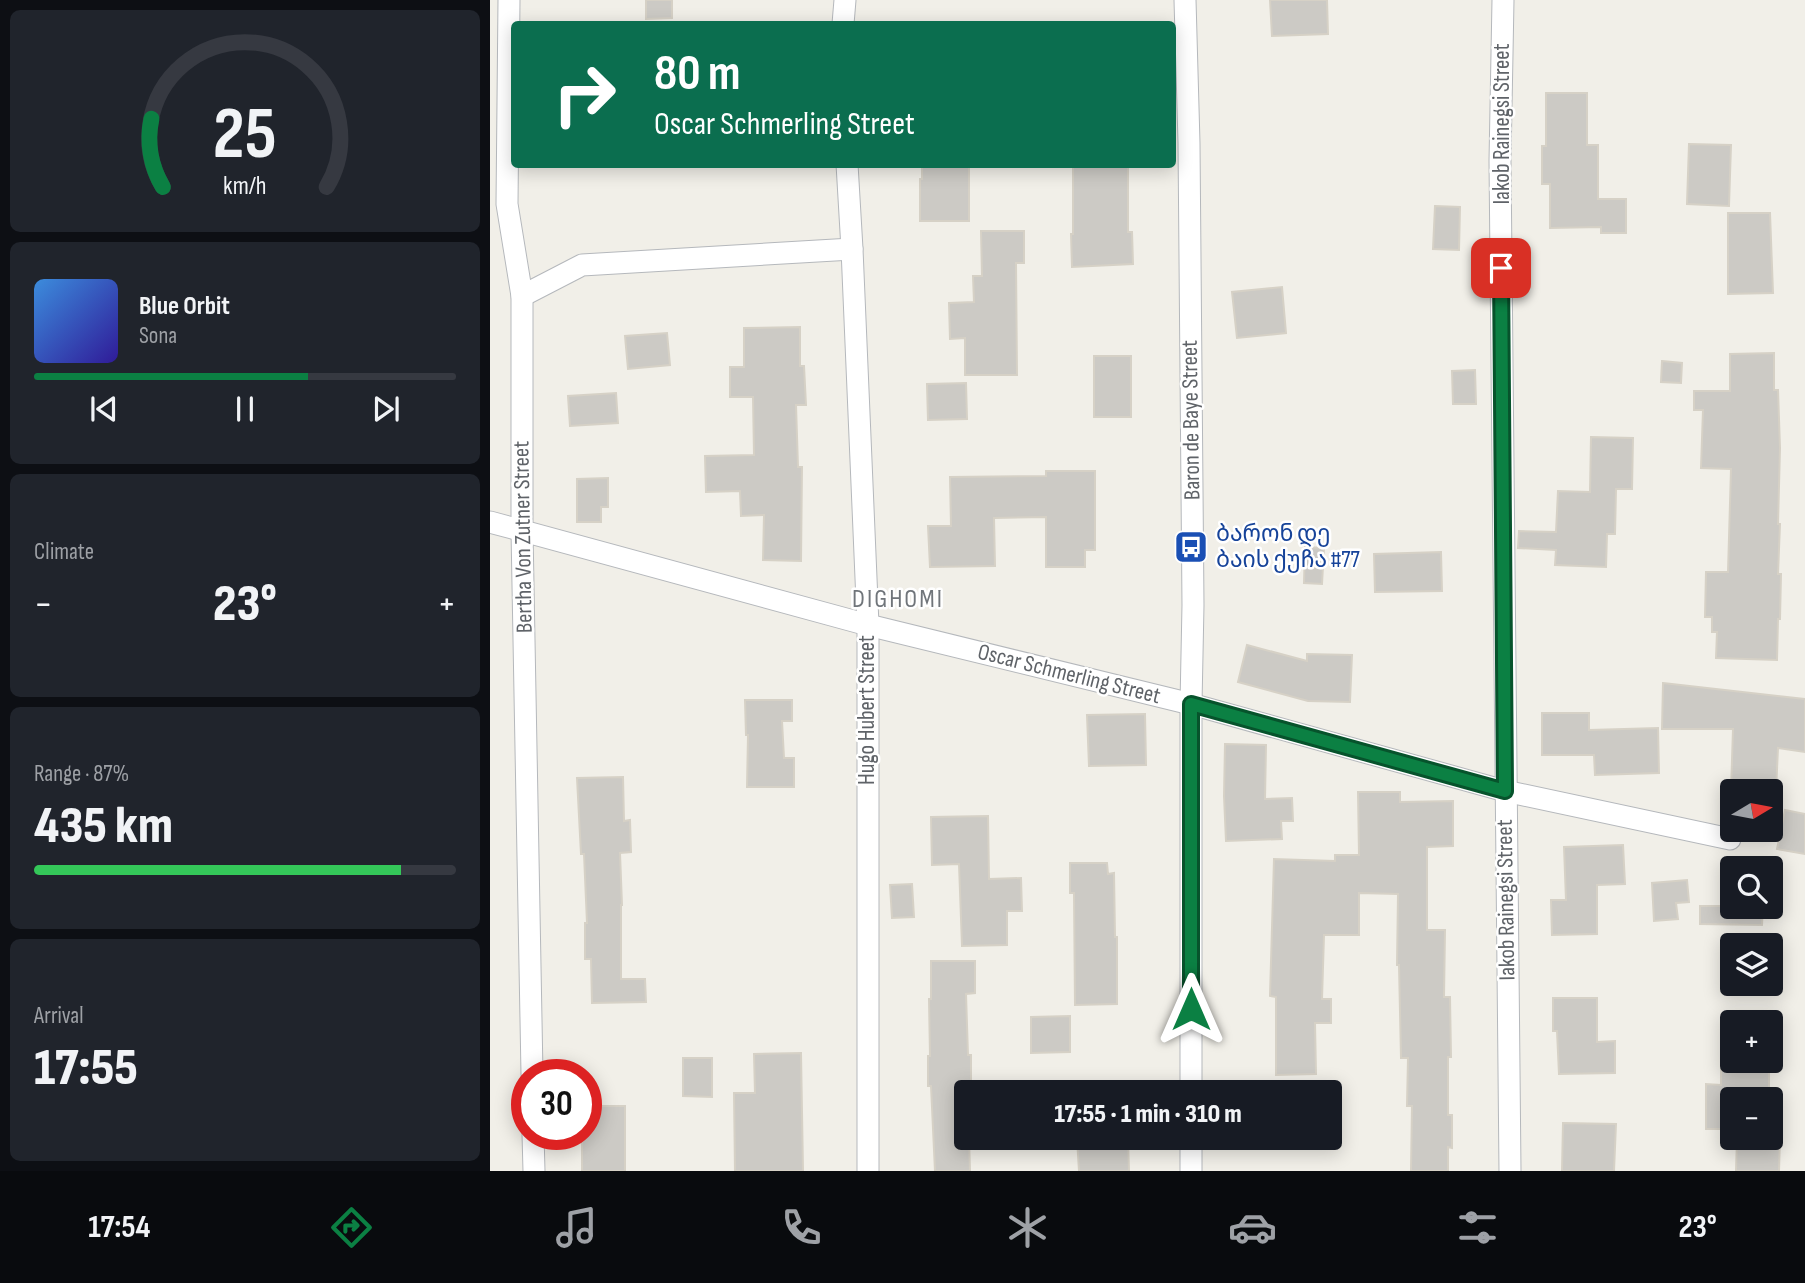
<!DOCTYPE html>
<html lang="en">
<head>
<meta charset="utf-8">
<style>
  body { margin:0; font-family:"Sofia Sans Condensed","Noto Sans Georgian",sans-serif; background:#20242c; color:#f1f3f6; height:100vh; display:flex; flex-direction:column; font-size:26px; white-space:nowrap }
  * { box-sizing:border-box; margin:0 }
  p { font-size:23px; color:#9ea1a6 }
  .icon { flex:none; width:38px; height:38px; fill:none; stroke:currentColor; stroke-width:2; stroke-linecap:round; stroke-linejoin:round }
  .map { position:relative; flex:1; overflow:hidden }
  .side { display:flex; flex-direction:column; gap:10px; padding:10px; background:#0d0f14; width:490px }
  .side>* { flex:none }
  .banner { position:absolute; left:21px; top:21px; width:665px; height:147px; border-radius:7px; box-shadow:0 4px 18px #0003; background:#0b6e4f; color:#fff; overflow:hidden }
  .needle { width:46px; rotate:80deg }
  .tools { position:absolute; left:1230px; top:779px; display:grid; gap:14px }
  .tools a { display:grid; place-items:center; width:63px; height:63px; border-radius:7px; background:#171b24; box-shadow:0 4px 18px #0003; font-size:35px }
  .speed { position:absolute; left:21px; top:1059px; display:flex; gap:14px; font-size:35px; font-weight:700; text-align:center }
  .speed>* { display:grid; place-content:center; width:91px; height:91px; border-radius:50%; background:#171b24; box-shadow:0 4px 18px #0003; line-height:1 }
  .speed .limit { border:10px solid #d22; background:#fff; color:#111 }
  .pin { position:absolute; display:grid; place-items:center; width:60px; height:60px; color:#fff; margin:-30px; border-radius:14px; box-shadow:0 4px 10px #0006 }
  .me { position:absolute; width:77px; margin:-38px; rotate:0deg; stroke-linejoin:round; filter:drop-shadow(0 0 5px #0008) }
  .turn { display:flex; align-items:center; gap:24px; height:147px; padding:0 28px; font-size:32px }
  .turn .icon { width:91px; height:91px; stroke-width:2.5 }
  .turn b { display:block; font-size:49px; line-height:60px }
  .big { font-size:52px; font-weight:800; line-height:1.1 }
  .side .tile { flex:1; display:flex; flex-direction:column; justify-content:center; gap:10px; min-width:0; padding:0 24px; border-radius:10px; background:#20242c }
  .side .dial { align-items:center; gap:0 }
  .dial svg { height:182px; overflow:visible; fill:none; stroke:#363941; stroke-width:7; stroke-linecap:round; text-anchor:middle }
  .dial text { fill:#f1f3f6; stroke:none }
  .song { display:flex; align-items:center; gap:21px }
  .cover { width:84px; height:84px; border-radius:10px; background:linear-gradient(135deg,hsl(210 70% 55%),hsl(250 70% 35%)) }
  .played { height:7px; border-radius:4px; background:linear-gradient(90deg,#0b8043 65%,#363941 65%) }
  .keys { display:flex; justify-content:space-around; direction:ltr }
  .heat { display:flex; justify-content:space-between; align-items:center; font-size:38px; direction:ltr }
  .charge { height:10px; border-radius:5px; background:linear-gradient(90deg,#34c759 87%,#363941 0) }
  .trip { position:absolute; left:464px; top:1080px; width:388px; height:70px; border-radius:7px; background:#171b24; box-shadow:0 4px 18px #0003; font-weight:800; line-height:70px; text-align:center }
  .tab-bar { display:flex; height:112px; justify-content:space-around; align-items:center; background:#090b0e; color:#9ea1a6 }
  .tab-bar .icon { width:49px; height:49px }
  .tab-bar .current { color:#0b8043 }
  .tab-bar b { font-size:32px; color:#f1f3f6 }
  main { display:flex; flex:1; min-height:0 }
  .map>svg:first-child { display:block }
  .building { fill:#cccac5; stroke:#d6d1c6; stroke-width:2 }
  .lines { fill:none; stroke-linecap:round; stroke-linejoin:round }
  .minor-casing { stroke:#b5b8bc; stroke-width:23 }
  .minor { stroke:#fff; stroke-width:21 }
  .route-casing { stroke:#07532c; stroke-width:18 }
  .route { stroke:#0b8043; stroke-width:12 }
  .labels { text-anchor:middle; dominant-baseline:central; stroke-width:5; stroke-linejoin:round; paint-order:stroke }
  .street-label { font-size:23px; fill:#5f6368; stroke:#fff }
  .transit-label { font-size:23px; fill:#164399; stroke:#fff; text-anchor:start }
  .quarter-label { font-size:26px; letter-spacing:2px; fill:#70757a; stroke:#fff }
</style>
</head>
<body>
<main>
<section class="side">
<div class="tile dial"><svg viewBox="0 0 100 80">
<path d="M14 69A42 42 0 1 1 86 69"/>
<path d="M14 69A42 42 0 0 1 9 39" stroke="#0b8043"/>
<text x="50" y="56" font-size="32" font-weight="700">25</text>
<text x="50" y="72" font-size="11">km/h</text>
</svg></div>
<div class="tile">
<div class="song"><i class="cover"></i><div><b>Blue Orbit</b><p>Sona</p></div></div>
<div class="played"></div>
<div class="keys"><svg class="icon" aria-label="previous" viewBox="0 0 24 24"><path d="M18 5L8 12l10 7zM5 5v14"/></svg><svg class="icon" aria-label="pause" viewBox="0 0 24 24"><path d="M8 5v14M16 5v14"/></svg><svg class="icon" aria-label="next" viewBox="0 0 24 24"><path d="M6 5l10 7-10 7zM19 5v14"/></svg></div>
</div>
<div class="tile"><p>Climate</p>
<div class="heat"><a>−</a><b class="big">23°</b><a>+</a></div>
</div>
<div class="tile"><p>Range · 87%</p><b class="big">435 km</b><div class="charge"></div></div>
<div class="tile"><p>Arrival</p><b class="big">17:55</b></div>
</section>
<div class="map">
<svg width="1315" height="1171" viewBox="0 0 1315 1171">
  <rect width="100%" height="100%" fill="#f1efe8"/>
  <g class="building">
    <polygon points="156,0 182,0 182,18 156,19"/>
    <polygon points="780,0 837,0 838,34 782,36"/>
    <polygon points="1056,93 1097,93 1097,145 1108,145 1108,199 1136,199 1136,233 1111,233 1111,227 1060,228 1060,184 1052,184 1052,146 1056,146"/>
    <polygon points="1199,144 1241,145 1239,206 1197,204"/>
    <polygon points="432,164 479,164 479,221 430,221 430,179 432,179"/>
    <polygon points="583,164 638,164 638,232 642,232 643,264 582,267 581,234 583,234"/>
    <polygon points="945,206 970,207 969,250 943,249"/>
    <polygon points="1238,213 1280,213 1283,293 1238,294"/>
    <polygon points="491,231 534,231 534,263 526,263 527,375 475,375 475,338 460,339 459,303 484,302 483,276 492,276"/>
    <polygon points="792,287 796,333 747,338 742,292"/>
    <polygon points="310,327 310,366 314,366 316,405 306,405 308,467 312,467 311,561 273,560 274,515 251,516 250,491 216,492 215,456 264,455 263,397 240,397 240,367 254,367 254,328"/>
    <polygon points="177,333 180,365 138,369 135,336"/>
    <polygon points="1284,353 1284,390 1288,390 1290,448 1288,524 1290,524 1288,574 1291,574 1290,619 1288,619 1287,660 1226,658 1227,632 1222,632 1222,617 1215,617 1216,572 1238,572 1241,469 1211,468 1213,410 1204,410 1204,391 1240,391 1240,354"/>
    <rect x="604" y="356" width="37" height="61"/>
    <polygon points="1172,361 1192,363 1191,383 1171,382"/>
    <polygon points="985,370 986,404 963,404 962,371"/>
    <polygon points="476,383 477,419 438,420 437,384"/>
    <polygon points="126,393 128,423 80,426 78,396"/>
    <polygon points="1101,437 1143,438 1142,489 1126,489 1125,534 1117,534 1116,567 1065,565 1066,550 1028,548 1029,531 1066,532 1068,491 1100,492"/>
    <polygon points="556,471 605,471 605,550 595,550 595,567 556,567 556,517 504,518 505,566 440,567 438,526 461,526 460,477 556,476"/>
    <polygon points="118,478 118,507 111,507 111,522 87,522 87,479"/>
    <polygon points="815,547 834,548 832,584 814,583"/>
    <polygon points="951,552 952,591 885,592 884,554"/>
    <polygon points="757,645 817,661 817,654 862,655 860,702 818,701 748,682"/>
    <polygon points="1173,683 1315,699 1315,752 1288,748 1286,791 1241,791 1243,729 1172,729"/>
    <polygon points="255,700 302,700 302,721 292,721 294,758 304,758 304,787 257,787 258,735 256,735"/>
    <polygon points="1052,713 1099,713 1099,730 1168,728 1169,773 1105,775 1104,755 1052,755"/>
    <polygon points="655,714 656,765 599,766 597,715"/>
    <polygon points="735,744 776,745 775,799 802,798 803,821 791,821 792,839 736,841 734,796"/>
    <polygon points="133,777 134,821 140,820 141,852 130,853 132,905 131,905 131,979 155,979 156,1002 102,1003 101,959 95,959 95,923 97,923 94,854 91,854 87,778"/>
    <polygon points="868,792 910,792 910,802 963,801 963,846 937,847 937,930 955,930 954,997 960,997 961,1057 958,1057 958,1115 962,1115 962,1148 958,1147 958,1171 921,1171 922,1106 917,1106 918,1058 911,1058 909,965 907,965 908,894 869,893 869,935 834,935 832,999 841,999 841,1023 825,1023 826,1074 786,1075 786,997 780,996 784,859 845,861 845,855 869,855"/>
    <polygon points="1295,810 1315,814 1315,854 1287,849"/>
    <polygon points="498,816 499,879 531,878 532,911 517,911 517,945 472,946 469,864 442,865 441,817"/>
    <polygon points="1133,845 1135,884 1107,885 1107,934 1062,935 1061,900 1076,900 1074,847"/>
    <polygon points="580,863 617,863 618,874 624,873 625,937 627,937 627,1004 585,1005 584,893 580,893"/>
    <polygon points="1197,880 1199,902 1186,903 1188,919 1164,921 1162,883"/>
    <polygon points="422,884 424,917 402,918 400,885"/>
    <polygon points="1210,906 1273,906 1272,925 1210,924"/>
    <polygon points="441,961 485,961 485,993 476,994 478,1055 481,1055 481,1086 476,1086 476,1138 479,1138 480,1171 445,1171 441,1086 438,1086 438,1056 440,1056 439,999 441,999"/>
    <polygon points="1063,998 1107,998 1107,1042 1125,1041 1125,1073 1069,1074 1067,1031 1063,1031"/>
    <polygon points="580,1016 580,1052 541,1053 541,1017"/>
    <polygon points="311,1053 313,1171 245,1171 244,1093 265,1093 264,1054"/>
    <polygon points="193,1058 222,1058 222,1097 193,1096"/>
    <polygon points="1231,1060 1279,1060 1279,1099 1242,1099 1242,1129 1216,1129 1216,1084 1231,1085"/>
    <polygon points="96,1106 135,1106 135,1171 92,1171 92,1134 96,1134"/>
    <polygon points="1073,1123 1126,1124 1124,1171 1072,1171"/>
    <polygon points="587,1138 638,1138 639,1171 589,1171"/>
    <polygon points="1247,1138 1290,1138 1289,1171 1246,1171"/>
  </g>
  <g class="lines">
    <defs>
      <g id="minor">
        <polyline points="19,0 17,204 32,296 32,531 42,1074"/>
        <polyline points="695,0 699,143 703,605 701,704 701,1092"/>
        <polyline points="1013,0 1010,161 1020,1171"/>
        <polyline points="353,24 355,0"/>
        <polyline points="357,164 362,249 378,625 378,1171"/>
        <polyline points="32,296 92,265 362,249"/>
        <polyline points="0,522 378,625 701,704 1015,791 1240,839"/>
        <polyline points="43,1134 44,1171"/>
        <polyline points="701,1138 701,1171"/>
      </g>
    </defs>
    <use href="#minor" class="minor-casing"/>
    <use href="#minor" class="minor"/>
  </g>
  <g class="lines">
    <defs>
      <polyline id="route" points="701,1009 701,704 1015,791 1011,268"/>
    </defs>
    <use href="#route" class="route-casing"/>
    <use href="#route" class="route"/>
  </g>
  <defs>
    <symbol id="bus-square" viewBox="-11 -11 22 22"><rect x="-9" y="-9" width="18" height="18" rx="4" fill="#1a4fb4" stroke="#fff"/><path d="M-5-6H5V4H4V6H2V4H-2V6H-4V4H-5ZM-3.5-4V0h7V-4ZM-3.5 1.2v1.5H-2V1.2ZM2 1.2v1.5H3.5V1.2Z" fill="#fff"/></symbol>
  </defs>
  <g fill-rule="evenodd">
    <use href="#bus-square" x="682" y="528" width="38" height="38"/>
  </g>
  <g class="labels">
    <g class="street-label">
      <text transform="translate(1012 124) rotate(-90)">Iakob Rainegsi Street</text>
      <text transform="translate(701 420) rotate(-91)">Baron de Baye Street</text>
      <text transform="translate(33 537) rotate(-91)">Bertha Von Zutner Street</text>
      <text transform="translate(579 674) rotate(14)">Oscar Schmerling Street</text>
      <text transform="translate(377 710) rotate(-90)">Hugo Hubert Street</text>
      <text transform="translate(1016 900) rotate(-91)">Iakob Rainegsi Street</text>
    </g>
    <g class="transit-label">
      <text x="726" y="534">ბარონ დე<tspan x="726" dy="26">ბაის ქუჩა #77</tspan></text>
    </g>
    <g class="quarter-label">
      <text x="408" y="599">DIGHOMI</text>
    </g>
  </g>
</svg>
<div class="tools">
<a><svg class="needle" viewBox="-14 -14 28 28"><path d="M0-13l5 13h-10z" fill="#e53935"/><path d="M0 13l5-13h-10z" fill="#9ea1a6"/></svg></a>
<a><svg class="icon" aria-label="search" viewBox="0 0 24 24"><circle cx="10" cy="10" r="6"/><path d="M15 15l6 6"/></svg></a>
<a><svg class="icon" aria-label="layers" viewBox="0 0 24 24"><path d="M12 4l9 5-9 5-9-5zM3 14l9 5 9-5"/></svg></a>
<a>+</a>
<a>−</a>
</div>
<div class="speed"><div class="limit">30</div></div>
<div class="pin" style="left:1011px;top:268px;background:#d93025"><svg class="icon" aria-label="arrive" viewBox="0 0 24 24"><path d="M6 21V4h12l-3 4 3 4H6"/></svg></div>
<svg class="me" style="left:701px;top:1009px" viewBox="-20 -20 40 40"><path d="M0-17L14 15 0 8-14 15z" fill="#0b8043" stroke="#fff" stroke-width="4"/></svg>
<div class="trip">17:55 · 1 min · 310 m</div>
<div class="banner">
<div class="turn"><svg class="icon" aria-label="right" viewBox="0 0 24 24"><path d="M7 20v-9h11M14 6l5 5-5 5"/></svg><div><b>80 m</b>Oscar Schmerling Street</div></div>
</div>
</div>
</main>
<nav class="tab-bar">
<b>17:54</b>
<svg class="icon current" aria-label="directions" viewBox="0 0 24 24"><path d="M12 3l9 9-9 9-9-9zM9 14v-3h6M13 9l2 2-2 2"/></svg>
<svg class="icon" aria-label="music" viewBox="0 0 24 24"><path d="M9 18V5l10-2v13"/><circle cx="6" cy="18" r="3"/><circle cx="16" cy="16" r="3"/></svg>
<svg class="icon" aria-label="phone" viewBox="0 0 24 24"><path d="M5 4h4l2 5-3 2q2 4 5 5l2-3 5 2v4C11 20 4 13 5 4z"/></svg>
<svg class="icon" aria-label="climate" viewBox="0 0 24 24"><path d="M12 3v18M4 7l16 10M4 17L20 7"/></svg>
<svg class="icon" aria-label="car" viewBox="0 0 24 24"><path d="M5 17H2v-5l4-1 3-4h7l3 4 3 1v5h-3M9 17h6M6 11h13"/><circle cx="7" cy="17" r="2"/><circle cx="17" cy="17" r="2"/></svg>
<svg class="icon" aria-label="filters" viewBox="0 0 24 24"><path d="M4 7h16M4 17h16"/><circle cx="9" cy="7" r="2"/><circle cx="15" cy="17" r="2"/></svg>
<b>23°</b>
</nav>
</body>
</html>
